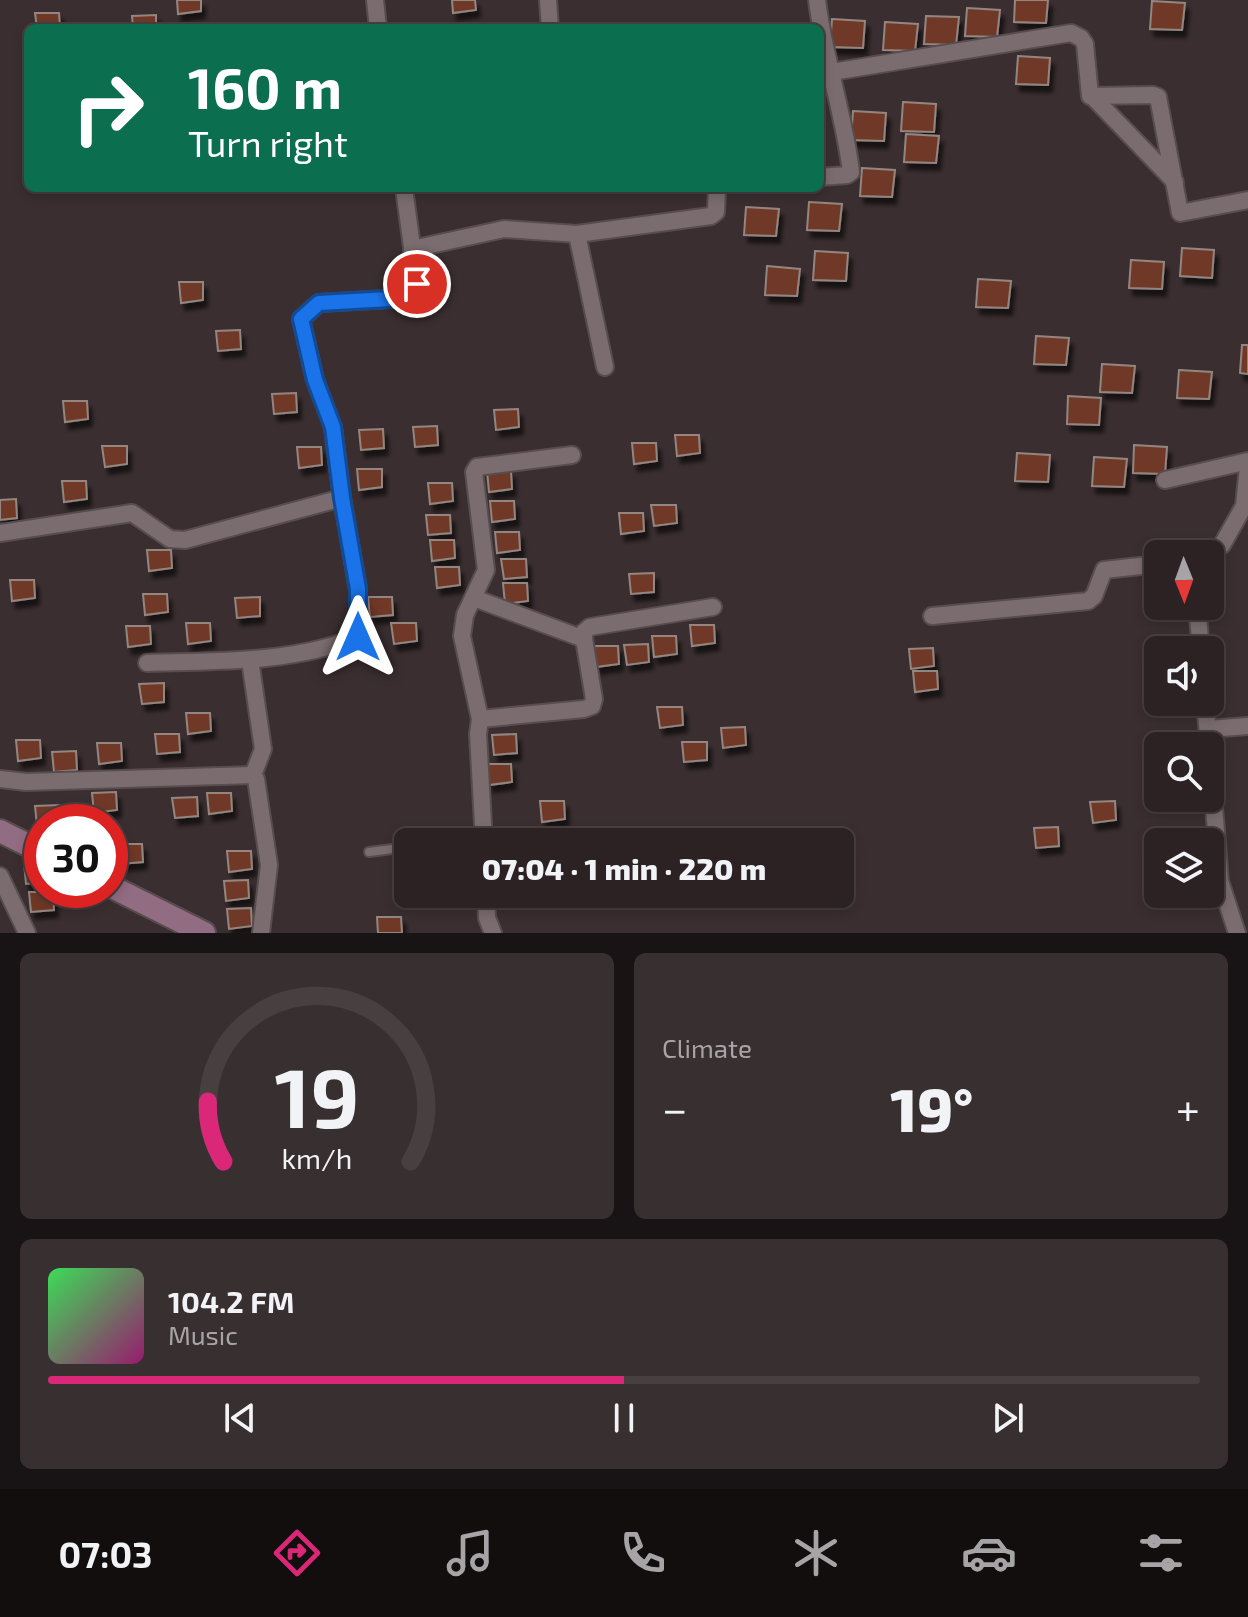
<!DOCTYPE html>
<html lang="en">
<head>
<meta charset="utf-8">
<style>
  body { margin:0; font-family:"Exo 2",sans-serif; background:#382f31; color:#f1f3f6; height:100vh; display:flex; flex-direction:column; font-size:30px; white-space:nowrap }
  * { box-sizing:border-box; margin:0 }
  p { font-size:26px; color:#a6a4a6 }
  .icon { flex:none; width:44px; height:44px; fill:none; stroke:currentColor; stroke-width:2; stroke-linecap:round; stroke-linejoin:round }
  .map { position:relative; height:933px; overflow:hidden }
  .drawer { display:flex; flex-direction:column; gap:20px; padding:20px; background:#181314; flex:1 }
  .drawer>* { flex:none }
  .banner { position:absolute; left:24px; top:24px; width:800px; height:168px; border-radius:12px; box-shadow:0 4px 12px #0003,0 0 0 2px #483f41; background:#0b6e4f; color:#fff; overflow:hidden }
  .needle { width:52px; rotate:179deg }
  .tools { position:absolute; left:1144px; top:540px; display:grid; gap:16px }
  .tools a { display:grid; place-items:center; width:80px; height:80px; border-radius:12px; background:#2c2224; box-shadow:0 4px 12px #0003,0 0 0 2px #483f41; font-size:40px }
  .speed { position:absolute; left:24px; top:804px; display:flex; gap:16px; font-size:40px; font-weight:700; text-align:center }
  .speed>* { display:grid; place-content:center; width:104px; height:104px; border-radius:50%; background:#2c2224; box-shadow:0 4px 12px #0003,0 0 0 2px #483f41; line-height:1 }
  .speed .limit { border:12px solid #d22; background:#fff; color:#111 }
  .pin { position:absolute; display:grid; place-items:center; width:68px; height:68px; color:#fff; margin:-34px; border:4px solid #fff; border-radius:50%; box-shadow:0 2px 8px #0007 }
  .me { position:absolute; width:88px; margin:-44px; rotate:0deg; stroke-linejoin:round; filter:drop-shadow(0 0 6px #0008) }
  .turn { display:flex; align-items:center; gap:28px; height:168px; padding:0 32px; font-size:36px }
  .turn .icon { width:104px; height:104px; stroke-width:2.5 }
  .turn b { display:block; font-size:56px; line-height:68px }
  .big { font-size:60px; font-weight:800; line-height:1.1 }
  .drawer .card { flex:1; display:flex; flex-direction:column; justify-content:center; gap:12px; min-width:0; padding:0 28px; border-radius:12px; background:#382f31 }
  .drawer .dial { align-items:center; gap:0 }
  .dial svg { height:208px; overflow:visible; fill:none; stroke:#483f41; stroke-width:7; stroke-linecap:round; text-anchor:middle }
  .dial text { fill:#f1f3f6; stroke:none }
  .song { display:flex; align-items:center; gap:24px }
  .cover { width:96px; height:96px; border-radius:12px; background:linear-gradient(135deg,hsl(130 70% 55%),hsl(320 70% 35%)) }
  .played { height:8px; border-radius:4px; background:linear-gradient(90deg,#db2777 50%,#483f41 50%) }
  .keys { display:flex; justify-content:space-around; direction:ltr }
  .heat { display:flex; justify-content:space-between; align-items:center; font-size:44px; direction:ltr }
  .drawer .tiles { flex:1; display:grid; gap:20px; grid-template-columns:1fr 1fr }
  .card:last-child { grid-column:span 2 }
  .trip { position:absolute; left:394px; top:828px; width:460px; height:80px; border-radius:12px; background:#2c2224; box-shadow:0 4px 12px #0003,0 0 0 2px #483f41; font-weight:800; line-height:80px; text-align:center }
  .dock { display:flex; height:128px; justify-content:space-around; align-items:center; background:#120e0e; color:#a6a4a6 }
  .dock .icon { width:56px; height:56px }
  .dock .active { color:#db2777 }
  .dock b { font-size:36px; color:#f1f3f6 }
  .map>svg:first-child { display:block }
  .building { fill:#703827; stroke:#938681; stroke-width:2; filter:url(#shadow) }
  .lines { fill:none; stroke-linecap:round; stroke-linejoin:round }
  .lane-casing { stroke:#574d4f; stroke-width:12 }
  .street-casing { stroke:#574d4f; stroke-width:20 }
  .secondary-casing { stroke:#574d4f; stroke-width:26 }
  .lane { stroke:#7b6d6f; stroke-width:8 }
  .street { stroke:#7b6d6f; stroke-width:16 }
  .secondary { stroke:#926c83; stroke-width:22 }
  .route-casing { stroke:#114b97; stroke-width:20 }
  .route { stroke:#1a73e8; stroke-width:14 }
</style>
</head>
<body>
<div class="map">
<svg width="1248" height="933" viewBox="0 0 1248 933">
  <defs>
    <filter id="shadow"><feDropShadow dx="4" dy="7" stdDeviation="2" flood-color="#0009"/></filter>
  </defs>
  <rect width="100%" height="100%" fill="#3a2e30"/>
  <g class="building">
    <polygon points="177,0 201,0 201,11 178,14"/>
    <polygon points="452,0 475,0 476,10 453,13"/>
    <polygon points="1015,0 1048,0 1046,23 1014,22"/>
    <polygon points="1152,1 1185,3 1182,30 1150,29"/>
    <polygon points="967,8 1000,10 997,37 965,36"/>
    <polygon points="35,13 59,13 60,28 37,28"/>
    <polygon points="156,15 156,28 133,28 132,16"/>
    <polygon points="926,16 959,17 956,45 924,44"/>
    <polygon points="832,19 865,21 863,48 830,47"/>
    <polygon points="885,22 918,24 915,51 883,50"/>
    <polygon points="1018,56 1050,58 1048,85 1016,84"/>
    <polygon points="903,102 936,104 934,132 901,131"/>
    <polygon points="853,111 886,113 884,141 851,140"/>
    <polygon points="906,134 939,136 936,163 904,162"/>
    <polygon points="862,168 895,170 892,197 860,196"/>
    <polygon points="809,202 842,204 839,231 807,230"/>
    <polygon points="746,207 779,209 776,236 744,235"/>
    <polygon points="1182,248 1214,250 1212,278 1180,276"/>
    <polygon points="815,251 848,253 846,281 813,280"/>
    <polygon points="1131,260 1164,262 1162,289 1129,288"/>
    <polygon points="767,266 800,269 797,296 765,295"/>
    <polygon points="978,279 1011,281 1008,308 976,307"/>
    <polygon points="179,282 203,282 203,300 181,303"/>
    <polygon points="240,330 241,349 218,351 216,331"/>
    <polygon points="1036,336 1069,338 1066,365 1034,364"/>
    <polygon points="1242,345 1248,345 1248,374 1240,373"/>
    <polygon points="1102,364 1135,366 1132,393 1100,392"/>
    <polygon points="1179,370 1212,372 1209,399 1177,398"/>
    <polygon points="296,393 297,412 274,414 272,394"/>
    <polygon points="1068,396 1101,398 1099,425 1067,424"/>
    <polygon points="63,401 87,401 88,419 65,422"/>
    <polygon points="518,409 519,427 496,430 494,410"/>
    <polygon points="437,426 438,445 415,447 413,427"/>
    <polygon points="383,429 384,448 361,450 359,430"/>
    <polygon points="675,435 699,435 700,453 677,456"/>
    <polygon points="632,443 656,443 657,461 634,464"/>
    <polygon points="1134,445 1167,447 1165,474 1133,473"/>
    <polygon points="102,446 127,446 127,464 105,467"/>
    <polygon points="297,447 321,447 322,465 299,468"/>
    <polygon points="1017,453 1050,455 1048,482 1015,481"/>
    <polygon points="1094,457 1127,459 1124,487 1092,486"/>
    <polygon points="357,469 382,469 382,487 359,490"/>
    <polygon points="487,471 511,471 512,489 489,492"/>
    <polygon points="62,481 86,481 87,499 64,502"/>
    <polygon points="428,483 452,483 453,501 430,504"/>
    <polygon points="16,499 17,518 0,520 0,500"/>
    <polygon points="490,501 514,501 515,519 492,522"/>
    <polygon points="651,505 676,505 677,523 654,526"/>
    <polygon points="619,513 643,513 644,531 621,534"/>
    <polygon points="426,515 450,515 451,533 428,535"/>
    <polygon points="495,532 519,532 520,550 497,553"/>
    <polygon points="430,540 454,540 455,558 432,561"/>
    <polygon points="147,550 171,550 172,568 149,571"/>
    <polygon points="501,559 526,559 527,577 504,579"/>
    <polygon points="435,567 459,567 460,585 437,588"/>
    <polygon points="654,573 654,592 631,594 629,574"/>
    <polygon points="10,580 34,580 35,598 12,601"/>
    <polygon points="503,583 527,583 528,601 505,604"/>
    <polygon points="143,594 167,594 168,612 145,615"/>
    <polygon points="260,597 260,616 237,618 235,598"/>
    <polygon points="368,597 392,597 393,615 370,617"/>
    <polygon points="186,623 210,623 211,641 188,644"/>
    <polygon points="391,623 416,623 417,641 394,644"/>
    <polygon points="690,625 714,625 715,643 692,646"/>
    <polygon points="126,626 150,626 151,644 128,647"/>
    <polygon points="652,636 676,636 677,654 654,657"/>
    <polygon points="648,644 649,662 627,665 624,645"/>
    <polygon points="594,646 618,646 619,664 596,667"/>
    <polygon points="933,648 934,666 911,669 909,649"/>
    <polygon points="913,671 937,671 938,689 915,692"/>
    <polygon points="164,683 164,702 142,704 139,684"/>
    <polygon points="657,707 682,707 683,725 660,728"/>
    <polygon points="186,713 210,713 211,731 188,734"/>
    <polygon points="745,727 746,745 723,748 721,728"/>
    <polygon points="155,734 179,734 180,752 157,754"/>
    <polygon points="516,734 517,753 494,755 492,735"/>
    <polygon points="16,740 40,740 41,758 18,761"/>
    <polygon points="682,742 707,742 707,760 684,762"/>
    <polygon points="97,743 121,743 122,761 99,764"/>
    <polygon points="76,751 77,770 54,772 52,752"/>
    <polygon points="487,764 511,764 512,782 489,785"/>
    <polygon points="116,792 117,810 94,813 92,793"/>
    <polygon points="207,793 231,793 232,811 209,814"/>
    <polygon points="197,797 198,816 175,818 172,798"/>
    <polygon points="540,801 564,801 565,819 542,822"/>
    <polygon points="1115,801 1116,820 1093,823 1090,802"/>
    <polygon points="59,805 60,822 42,822 42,826 37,826 35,806"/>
    <polygon points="1058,827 1059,846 1036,848 1034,828"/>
    <polygon points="835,832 836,842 812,842 811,833"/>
    <polygon points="118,844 142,844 143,862 120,864"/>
    <polygon points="227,851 251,851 252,869 229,872"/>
    <polygon points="24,863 42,863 42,882 26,884"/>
    <polygon points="248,880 249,898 226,901 224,881"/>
    <polygon points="29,892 53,892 54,910 31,912"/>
    <polygon points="251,908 252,926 229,929 227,909"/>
    <polygon points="377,917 401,917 402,933 378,933"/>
  </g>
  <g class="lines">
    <defs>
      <g id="lane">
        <polyline points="442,842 483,837"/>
        <polyline points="369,852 408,847"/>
      </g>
      <g id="street">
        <polyline points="375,0 378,28"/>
        <polyline points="548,0 550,28"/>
        <path d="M817,0C824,58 844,113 851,172L847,175L820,177"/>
        <polyline points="832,72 1071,33 1081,38 1085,44 1090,96 1153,95 1158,97 1180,213 1248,200"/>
        <polyline points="1093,97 1175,182"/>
        <polyline points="577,234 605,367"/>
        <polyline points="412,249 504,229 577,234 711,216 716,212 717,188"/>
        <polyline points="1165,480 1248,461"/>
        <polyline points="0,533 132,513 170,539 185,540 342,498"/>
        <polyline points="1208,554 1222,545 1244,506 1248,467"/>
        <polyline points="474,598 584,639"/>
        <polyline points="1197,606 1201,650"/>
        <polyline points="932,616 1088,601 1094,596 1104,570 1158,564"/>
        <polyline points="250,660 263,749 253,775"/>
        <path d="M147,663C218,661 292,663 358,637V589L342,498L333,427L315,380L301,319L319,303L407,298L417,284L404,188"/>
        <polyline points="1205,702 1209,746"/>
        <polyline points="480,719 462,636 465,615 486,570 474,472 477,467 572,455"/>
        <polyline points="1208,729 1248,726"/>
        <polyline points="1210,757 1220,881 1237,933"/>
        <polyline points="0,779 26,782 253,775 256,779 269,865 261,933"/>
        <polyline points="484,842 478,734 480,719 584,709 592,706 594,699 584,639 584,632 590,627 713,607"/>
        <polyline points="0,876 27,933"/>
        <polyline points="486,894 487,918 493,933"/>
      </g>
      <g id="secondary">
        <polyline points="0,831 42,852"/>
        <polyline points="110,886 204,933"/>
      </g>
    </defs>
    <use href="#lane" class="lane-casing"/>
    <use href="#street" class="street-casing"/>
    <use href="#secondary" class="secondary-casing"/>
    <use href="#lane" class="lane"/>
    <use href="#street" class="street"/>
    <use href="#secondary" class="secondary"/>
  </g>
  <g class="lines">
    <defs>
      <polyline id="route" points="358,637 358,589 342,498 333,427 315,380 301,319 319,303 407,298 417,284"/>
    </defs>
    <use href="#route" class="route-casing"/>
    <use href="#route" class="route"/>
  </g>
</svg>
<div class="tools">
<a><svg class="needle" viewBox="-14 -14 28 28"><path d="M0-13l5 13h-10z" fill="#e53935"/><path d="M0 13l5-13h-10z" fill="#a6a4a6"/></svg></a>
<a><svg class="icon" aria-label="sound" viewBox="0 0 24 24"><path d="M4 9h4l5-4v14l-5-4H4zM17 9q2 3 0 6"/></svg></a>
<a><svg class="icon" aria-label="search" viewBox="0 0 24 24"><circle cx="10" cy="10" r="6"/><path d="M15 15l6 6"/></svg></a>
<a><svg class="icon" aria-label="layers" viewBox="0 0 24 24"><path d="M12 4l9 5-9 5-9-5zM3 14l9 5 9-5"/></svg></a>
</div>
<div class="speed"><div class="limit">30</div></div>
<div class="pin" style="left:417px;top:284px;background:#d93025"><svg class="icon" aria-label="arrive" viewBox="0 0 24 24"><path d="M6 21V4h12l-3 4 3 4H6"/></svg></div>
<svg class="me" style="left:358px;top:637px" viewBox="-20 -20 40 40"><path d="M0-17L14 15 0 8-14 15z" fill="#1a73e8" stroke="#fff" stroke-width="4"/></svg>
<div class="trip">07:04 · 1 min · 220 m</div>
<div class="banner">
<div class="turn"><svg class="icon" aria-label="right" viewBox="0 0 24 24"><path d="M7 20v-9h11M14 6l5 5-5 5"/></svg><div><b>160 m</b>Turn right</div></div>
</div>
</div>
<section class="drawer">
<div class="tiles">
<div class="card dial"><svg viewBox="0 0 100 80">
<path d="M14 69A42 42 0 1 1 86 69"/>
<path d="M14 69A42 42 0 0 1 8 46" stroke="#db2777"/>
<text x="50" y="56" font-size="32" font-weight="700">19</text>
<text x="50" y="72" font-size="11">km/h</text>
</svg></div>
<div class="card"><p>Climate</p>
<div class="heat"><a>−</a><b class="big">19°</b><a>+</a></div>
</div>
<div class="card">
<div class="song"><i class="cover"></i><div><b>104.2 FM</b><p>Music</p></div></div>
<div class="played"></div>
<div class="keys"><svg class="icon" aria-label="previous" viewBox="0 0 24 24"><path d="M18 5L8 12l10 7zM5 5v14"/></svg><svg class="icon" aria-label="pause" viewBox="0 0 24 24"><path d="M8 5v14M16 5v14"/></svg><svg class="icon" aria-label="next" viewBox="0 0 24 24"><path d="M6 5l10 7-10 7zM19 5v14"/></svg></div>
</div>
</div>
</section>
<nav class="dock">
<b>07:03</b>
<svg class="icon active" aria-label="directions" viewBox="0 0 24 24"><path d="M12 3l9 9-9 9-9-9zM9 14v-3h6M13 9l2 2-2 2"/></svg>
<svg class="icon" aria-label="music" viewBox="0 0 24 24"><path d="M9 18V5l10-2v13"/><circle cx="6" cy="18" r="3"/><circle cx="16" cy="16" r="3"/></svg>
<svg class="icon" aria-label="phone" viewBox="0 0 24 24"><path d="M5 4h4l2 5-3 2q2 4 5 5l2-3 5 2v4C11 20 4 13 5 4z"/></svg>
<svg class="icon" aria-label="climate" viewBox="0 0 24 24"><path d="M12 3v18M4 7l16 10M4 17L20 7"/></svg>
<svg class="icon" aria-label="car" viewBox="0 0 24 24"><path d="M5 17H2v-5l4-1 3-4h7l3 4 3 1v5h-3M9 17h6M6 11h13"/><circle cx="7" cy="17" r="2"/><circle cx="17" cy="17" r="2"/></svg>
<svg class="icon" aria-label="filters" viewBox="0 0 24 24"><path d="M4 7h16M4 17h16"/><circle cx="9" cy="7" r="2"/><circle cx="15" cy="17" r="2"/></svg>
</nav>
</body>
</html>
